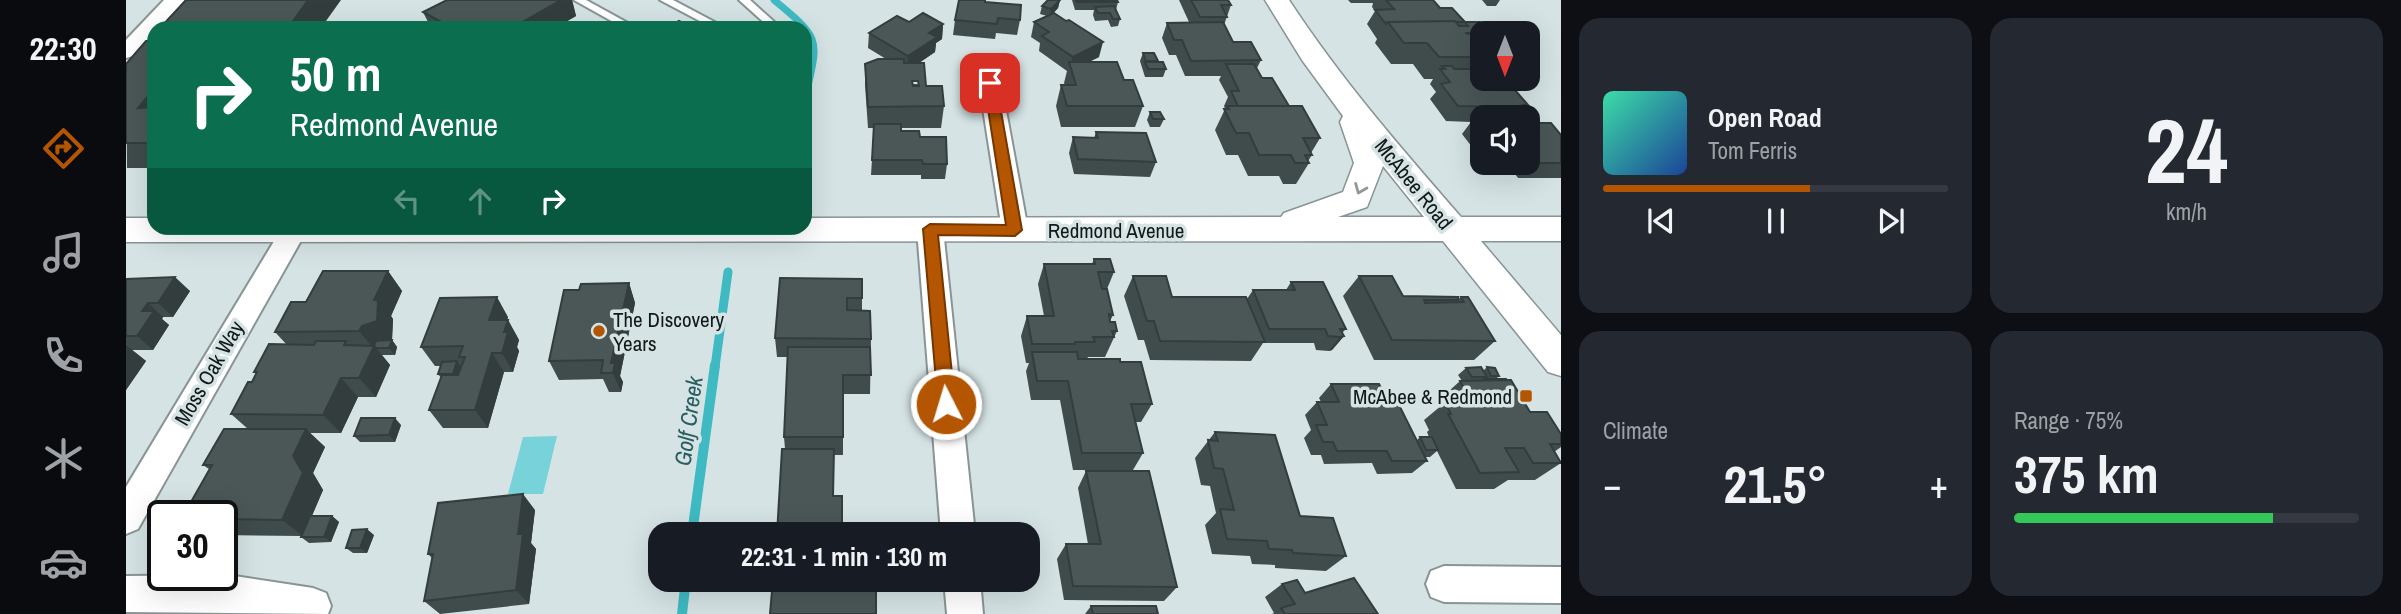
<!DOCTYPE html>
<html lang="en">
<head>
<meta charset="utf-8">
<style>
  body { margin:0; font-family:"Archivo Narrow",sans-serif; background:#242831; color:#f1f3f6; height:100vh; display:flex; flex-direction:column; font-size:26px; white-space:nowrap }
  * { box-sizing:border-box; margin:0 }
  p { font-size:23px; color:#9ea1a6 }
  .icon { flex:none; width:38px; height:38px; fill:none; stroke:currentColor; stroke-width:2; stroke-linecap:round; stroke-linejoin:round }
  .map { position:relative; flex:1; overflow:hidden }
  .sheet { display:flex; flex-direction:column; gap:18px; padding:18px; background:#0d0f14; width:840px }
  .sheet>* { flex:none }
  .guide { position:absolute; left:21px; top:21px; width:665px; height:214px; border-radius:21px; box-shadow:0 7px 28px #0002; background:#0b6e4f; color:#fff; overflow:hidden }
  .needle { width:46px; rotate:180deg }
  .fabs { position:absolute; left:1344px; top:21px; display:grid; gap:14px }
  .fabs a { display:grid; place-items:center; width:70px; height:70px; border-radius:14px; background:#171b24; box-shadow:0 7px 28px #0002; font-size:35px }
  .speed { position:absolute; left:21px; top:500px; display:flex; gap:14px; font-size:35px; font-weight:700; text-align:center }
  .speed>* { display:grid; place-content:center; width:91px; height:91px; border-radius:50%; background:#171b24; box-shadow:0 7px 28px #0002; line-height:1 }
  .speed .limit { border:4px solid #111; border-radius:10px; background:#fff; color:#111 }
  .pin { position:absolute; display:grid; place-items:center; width:60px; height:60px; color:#fff; margin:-30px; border-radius:14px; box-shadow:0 4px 10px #0006 }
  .me { position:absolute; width:77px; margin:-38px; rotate:355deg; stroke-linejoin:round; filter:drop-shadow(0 0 5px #0008) }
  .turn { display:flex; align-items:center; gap:24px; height:147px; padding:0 28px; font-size:32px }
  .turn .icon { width:91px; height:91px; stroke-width:2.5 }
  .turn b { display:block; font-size:49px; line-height:60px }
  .lanes { display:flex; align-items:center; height:66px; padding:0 28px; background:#0003; justify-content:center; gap:35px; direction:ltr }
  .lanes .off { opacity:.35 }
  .big { font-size:52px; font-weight:800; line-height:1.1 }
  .sheet .card { flex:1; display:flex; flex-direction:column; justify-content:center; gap:10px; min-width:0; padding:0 24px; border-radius:21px; background:#242831 }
  .sheet .dial { align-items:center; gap:0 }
  .dial b { font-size:91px; line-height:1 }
  .song { display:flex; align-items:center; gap:21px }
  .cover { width:84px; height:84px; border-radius:10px; background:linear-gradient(135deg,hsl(160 70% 55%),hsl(220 70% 35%)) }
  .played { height:7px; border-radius:4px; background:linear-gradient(90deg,#b35501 60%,#363941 60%) }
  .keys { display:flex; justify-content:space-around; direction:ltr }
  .heat { display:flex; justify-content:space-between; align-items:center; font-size:38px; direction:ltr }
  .charge { height:10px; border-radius:5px; background:linear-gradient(90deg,#34c759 75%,#363941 0) }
  .sheet .tiles { flex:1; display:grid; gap:18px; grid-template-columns:repeat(2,1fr) }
  .trip { position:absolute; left:522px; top:522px; width:392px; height:70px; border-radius:21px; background:#171b24; box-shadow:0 7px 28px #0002; font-weight:800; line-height:70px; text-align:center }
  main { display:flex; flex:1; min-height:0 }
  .tab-bar { display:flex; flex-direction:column; width:126px; justify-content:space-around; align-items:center; background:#090b0e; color:#9ea1a6 }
  .tab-bar .icon { width:49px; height:49px }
  .tab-bar .selected { color:#b35501 }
  .tab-bar b { font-size:32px; color:#f1f3f6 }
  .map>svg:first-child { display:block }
  .green { fill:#77d2d9 }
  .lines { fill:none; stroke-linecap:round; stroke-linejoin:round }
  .stream-far2 { stroke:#3fbac2; stroke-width:7 }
  .stream-far1 { stroke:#3fbac2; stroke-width:9 }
  .stream { stroke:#3fbac2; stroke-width:10 }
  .service-casing { stroke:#889495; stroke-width:4 }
  .minor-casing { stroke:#889495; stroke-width:4 }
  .tertiary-casing { stroke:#889495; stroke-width:3 }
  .service { fill:#fff; fill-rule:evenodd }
  .minor { fill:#fff; fill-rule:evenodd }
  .tertiary { fill:#fff; fill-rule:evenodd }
  .wall { fill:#404b4b; fill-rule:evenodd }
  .shaded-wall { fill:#343d3d }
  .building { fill:#4b5757; stroke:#343d3d; stroke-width:2; fill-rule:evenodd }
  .oneway { stroke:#949797 }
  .route { fill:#b35501; stroke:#743701; stroke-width:2 }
  .poi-dot { fill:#b35501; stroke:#d5e3e4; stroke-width:2.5 }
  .labels { text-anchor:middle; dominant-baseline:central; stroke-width:7; stroke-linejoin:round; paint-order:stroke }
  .street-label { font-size:21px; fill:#121717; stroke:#d5e3e4 }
  .poi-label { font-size:21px; fill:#121717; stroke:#d5e3e4; text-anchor:start }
  .water-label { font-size:23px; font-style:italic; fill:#2a5d60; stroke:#d5e3e4 }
</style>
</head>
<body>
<main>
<nav class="tab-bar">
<b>22:30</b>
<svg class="icon selected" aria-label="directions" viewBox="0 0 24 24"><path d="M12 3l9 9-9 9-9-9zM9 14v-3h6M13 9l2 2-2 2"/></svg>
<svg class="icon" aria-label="music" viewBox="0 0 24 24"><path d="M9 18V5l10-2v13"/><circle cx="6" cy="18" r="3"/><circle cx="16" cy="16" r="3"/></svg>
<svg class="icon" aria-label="phone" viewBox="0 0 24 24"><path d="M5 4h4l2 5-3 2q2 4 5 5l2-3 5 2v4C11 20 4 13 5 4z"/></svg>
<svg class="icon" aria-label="climate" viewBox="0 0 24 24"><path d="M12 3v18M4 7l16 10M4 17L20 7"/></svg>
<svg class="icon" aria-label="car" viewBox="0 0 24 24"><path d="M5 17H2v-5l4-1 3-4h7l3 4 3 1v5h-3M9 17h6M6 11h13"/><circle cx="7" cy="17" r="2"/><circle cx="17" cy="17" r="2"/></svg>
</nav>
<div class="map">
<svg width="1435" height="614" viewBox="0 0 1435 614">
  <rect width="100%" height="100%" fill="#d5e3e4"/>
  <polygon class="green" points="431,436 417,494 382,494 397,437"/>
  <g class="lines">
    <path class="stream-far2" d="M648,0C698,41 692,39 679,100"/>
    <polyline class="stream-far1" points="589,367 602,272"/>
    <g class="stream">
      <polyline points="566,534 589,365"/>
      <polyline points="556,614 560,579"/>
    </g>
    <defs>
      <g id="service">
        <polygon points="448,0 460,0 511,28 498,28"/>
        <polygon points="534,0 547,0 600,28 587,28"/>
        <polygon points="613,0 624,0 655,28 644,28"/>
      </g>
      <g id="minor">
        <polygon points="38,0 59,0 34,28 28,28 28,34 7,56 0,58 0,40"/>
        <polygon points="864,76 872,78 875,83 902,230 898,237 889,239 880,237 876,230 853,83 856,78"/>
        <polygon points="804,220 813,222 817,229 849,534 815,534 791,229 795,222"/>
        <polygon points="156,228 180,228 181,230 12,529 0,534 0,487"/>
        <polygon points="1318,566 1435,567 1435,603 1318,602 1305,597 1300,584 1305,571"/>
        <polygon points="102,575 187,588 200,593 205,606 202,614 0,612 0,576"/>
        <polygon points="818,579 854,579 857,614 821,614"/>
      </g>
      <path id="tertiary" d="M1139,0H1163C1214,78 1274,147 1335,217H1435V241H1355L1435,335V376L1422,372L1317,241L0,242V218H28V228H679V218L1155,217L1158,213L1217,192L1228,163L1214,122L1217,116L1176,60ZM1257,166L1298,217H1212L1241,207Z"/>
    </defs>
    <use href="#service" class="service-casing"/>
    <use href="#minor" class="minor-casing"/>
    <use href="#tertiary" class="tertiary-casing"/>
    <use href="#service" class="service"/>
    <use href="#minor" class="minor"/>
    <use href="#tertiary" class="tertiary"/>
  </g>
  <g class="wall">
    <polygon points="321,0 446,0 450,16 429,28 305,28 297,12"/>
    <polygon points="934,0 932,8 926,14 973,57 963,62 998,80 1017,106 1009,127 935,127 930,106 935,85 939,85 938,83 941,71 913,51 914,43 905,37 908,22 921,16 914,14 916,6"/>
    <polygon points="946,0 991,0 992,2 990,10 994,19 992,26 985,27 982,20 969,21 967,15 968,10 949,10"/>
    <polygon points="1053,0 1102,0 1105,5 1098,25 1107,42 1135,60 1131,68 1136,78 1194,138 1185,153 1186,155 1182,161 1183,163 1170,184 1157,184 1153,176 1122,176 1112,155 1100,155 1089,130 1099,109 1098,106 1102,97 1093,80 1095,76 1059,76 1050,55 1043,55 1036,38 1041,23 1063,22"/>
    <polygon points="1222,0 1307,0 1314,8 1339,22 1336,26 1339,22 1356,33 1356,79 1385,90 1402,105 1392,117 1356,117 1356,160 1336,134 1345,122 1320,121 1304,99 1310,92 1304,84 1307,79 1298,79 1287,64 1265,64 1249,43 1251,39 1241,24 1249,11 1246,7 1247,3 1225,3"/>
    <polygon points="1356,0 1374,0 1370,6 1361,6"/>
    <polygon points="859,2 894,20 891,35 870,33 869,39 827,35 829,20"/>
    <path d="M783,22L817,24L816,39L810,43L809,52L793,63L800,86L818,106L815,128H775V131L794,137L821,164L819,179H795V175H745L748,128H742L739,85V64L760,59L742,48L743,33ZM786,81H792L793,84H787Z"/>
    <polygon points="28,35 28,168 1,168 0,64 26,41 24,39"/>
    <polygon points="1017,53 1032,61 1031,62 1040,69 1037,77 1019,77 1014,61"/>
    <polygon points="1024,112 1038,119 1034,127 1024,127 1021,120"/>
    <polygon points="1402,123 1435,135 1435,178 1392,178 1381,163 1402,163"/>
    <polygon points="970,132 1030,162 1024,177 948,174 943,153 947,137 968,138"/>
    <polygon points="968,259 988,272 981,289 987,315 984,321 991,331 979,357 962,357 961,359 994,362 1026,404 1015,422 1010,422 1017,453 1007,470 947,470 934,400 905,400 900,371 903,363 900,363 895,336 901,316 918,316 912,284 918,264 966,264"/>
    <polygon points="262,271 276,291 265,316 267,319 266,340 271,347 269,355 256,355 264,365 250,397 232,397 215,433 184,433 199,447 187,473 197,490 186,516 206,516 213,522 205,542 183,543 175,537 175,536 96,535 96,516 83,469 77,465 122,429 105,414 126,382 130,374 128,372 161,345 149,332 180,302"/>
    <polygon points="1007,276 1046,297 1121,299 1127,290 1160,290 1165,282 1220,329 1216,333 1218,336 1206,350 1203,351 1190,350 1188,343 1137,343 1125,361 1024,360 1018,340 1012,340 998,296"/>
    <polygon points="1233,276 1277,296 1332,299 1335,297 1369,341 1348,360 1248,360 1217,296"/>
    <polygon points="0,279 64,291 47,317 37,317 36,319 43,325 27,350 6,350 20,361 0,390"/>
    <polygon points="736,279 736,311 745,339 744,394 717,394 717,455 708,455 651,534 659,449 658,437 662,357 651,357 649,338"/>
    <polygon points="503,283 509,303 494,376 497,382 495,392 483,392 477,379 433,380 423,361 453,290"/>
    <polygon points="382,317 381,320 382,320 393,340 391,347 393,351 387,372 378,372 362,428 317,428 303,410 315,378 312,374 315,366 309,366 295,347"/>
    <polygon points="1361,367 1373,376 1370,379 1404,412 1435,434 1435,447 1428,452 1435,463 1409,480 1382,480 1368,489 1330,489 1311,451 1304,457 1299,457 1301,461 1286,473 1251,474 1246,463 1198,464 1195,455 1185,455 1178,438 1185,430 1179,415 1191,402 1195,402 1193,398 1205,384 1263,403 1291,440 1294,437 1303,437 1301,432 1303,430 1298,420 1316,405 1313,400 1334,381 1336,381 1332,375 1340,368 1357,371"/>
    <polygon points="275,425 269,442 234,442 228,436"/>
    <polygon points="1089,432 1174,516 1220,556 1200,571 1149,568 1149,565 1126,564 1124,556 1086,554 1079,525 1090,513 1084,486 1075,485 1069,458"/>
    <polygon points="960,471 1051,587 1038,601 938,600 931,559 940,544 962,544 952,488"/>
    <polygon points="409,510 405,543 410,549 403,604 314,614 298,601 306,558 302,554"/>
    <polygon points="248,535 241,553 227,553 220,548"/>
    <polygon points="1156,584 1179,593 1252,614 1146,614 1148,613 1139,597"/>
    <polygon points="965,606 1032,614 959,614"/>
  </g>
  <g class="shaded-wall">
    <polygon points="182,0 215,0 195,28 162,28"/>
    <polygon points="435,0 446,0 450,16 429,28 386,28"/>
    <polygon points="934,0 932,8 924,17 925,9"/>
    <polygon points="817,24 816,39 810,43 809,52 781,71 782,56 803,33"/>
    <polygon points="977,42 973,57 946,70 944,65 947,57"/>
    <polygon points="28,89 28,126 12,108"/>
    <polygon points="262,271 276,291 265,316 267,319 266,340 271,347 269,355 263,348 250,348 264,365 250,397 233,378 247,348 233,331"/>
    <polygon points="49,277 64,291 47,317 32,303"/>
    <polygon points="503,283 509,303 494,376 497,382 495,392 487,373 485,363"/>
    <polygon points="371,297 382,317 375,340 363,320"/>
    <polygon points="22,303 37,317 36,319 43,325 27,350 11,336 16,311"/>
    <polygon points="382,320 393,340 391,347 393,351 387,372 376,353 378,332"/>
    <polygon points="1218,336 1206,350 1203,351 1214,337"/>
    <polygon points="0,345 20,361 0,390"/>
    <polygon points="366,353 378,372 362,428 349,410"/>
    <polygon points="331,361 336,368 331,381 327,374"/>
    <polygon points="215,378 232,397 215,433 197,415"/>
    <polygon points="269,418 275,425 269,442 263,435"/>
    <polygon points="180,429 199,447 187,473 197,490 177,536 156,520 167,456"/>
    <polygon points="397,494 409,510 405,543 410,549 403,604 390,590 392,534"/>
    <polygon points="206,516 213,522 205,542 198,537"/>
    <polygon points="241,529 248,535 241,553 234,548"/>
  </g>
  <g class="building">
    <polygon points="60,0 182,0 162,28 34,28"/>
    <polygon points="321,0 435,0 386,28 326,28 297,12"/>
    <polygon points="833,0 859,0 859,2 895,5 894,20 872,18 871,24 829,20"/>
    <polygon points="922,0 934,0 925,9 916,6"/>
    <polygon points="950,0 991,0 992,2 951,2"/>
    <polygon points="1065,0 1102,0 1105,5 1095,5 1101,17 1074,17"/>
    <polygon points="1260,0 1307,0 1314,8 1326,8 1339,22 1262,22 1260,24 1249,10 1268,9"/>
    <polygon points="988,6 994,19 987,19 984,13 972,13 969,7"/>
    <polygon points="797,13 817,24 803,33 811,37 782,56 743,33 771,16 783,22"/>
    <polygon points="928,13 940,21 943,20 977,42 947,57 916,36 923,32 908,22"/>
    <polygon points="553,21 568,28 541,28"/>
    <polygon points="1329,21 1333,26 1342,26 1339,22 1354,22 1364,33 1339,33 1351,35 1356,41 1356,53 1354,51 1356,54 1356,57 1313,57 1301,43 1278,43 1262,22"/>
    <polygon points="1097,22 1107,42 1125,42 1135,60 1065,61 1056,40 1048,40 1041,23"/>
    <polygon points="20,41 28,41 28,89 12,108 28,107 28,143 0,143 0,64"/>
    <polygon points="1017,53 1028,53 1032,61 1020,61"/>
    <path d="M752,59H778V63H798L800,86H816L818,106L742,107L739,64ZM786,81H792L793,86H787Z"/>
    <polygon points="943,62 991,62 998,80 1007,80 1017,106 941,106 935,85 950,85"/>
    <polygon points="1019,62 1037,62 1040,69 1022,69"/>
    <polygon points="1100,64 1128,64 1136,78 1146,78 1163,106 1112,106 1105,91 1113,91"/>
    <polygon points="1316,66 1326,66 1328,69 1356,69 1356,79 1376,79 1385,90 1389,90 1402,105 1397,105 1399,107 1332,106 1315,84 1324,82 1314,69 1319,69"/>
    <polygon points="1101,106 1176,106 1194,138 1177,138 1186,155 1179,155 1183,163 1169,163 1165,155 1133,155 1123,133 1110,133 1098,109 1103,109"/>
    <polygon points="1024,112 1034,112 1038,119 1027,119"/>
    <polygon points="1348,118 1356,118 1356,129"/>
    <polygon points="1402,123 1425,123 1435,135 1435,163 1406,163 1402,158"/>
    <polygon points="748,124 775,124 775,131 793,131 794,137 820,137 821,164 797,164 796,160 746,160"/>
    <polygon points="970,132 1020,133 1030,162 952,159 947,137 972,138"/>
    <polygon points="968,259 984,259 988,272 972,272 976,289 981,289 987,315 983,314 984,322 989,322 991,331 986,331 988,337 967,337 969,342 949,342 949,344 906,344 901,316 928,316 918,264 969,264"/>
    <polygon points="197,271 262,271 248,300 252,300 251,321 236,326 233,331 149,332 165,302 180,302"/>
    <polygon points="1007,276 1040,276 1046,297 1120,297 1139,342 1034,341 1028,321 1021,321"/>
    <polygon points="1233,276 1266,276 1277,296 1332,297 1332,300 1298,300 1299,303 1338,302 1335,297 1342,297 1369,341 1266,340"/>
    <polygon points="49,277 32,303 22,303 16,311 28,311 11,336 0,336 0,279"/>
    <polygon points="654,278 736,279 736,298 721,298 721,310 744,311 745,339 649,338"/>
    <polygon points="1165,282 1197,282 1220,329 1214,329 1218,336 1214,337 1202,336 1199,329 1143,329 1127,290 1169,290"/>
    <polygon points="503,283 485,363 489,363 487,373 475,373 477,360 423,361 438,290 453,290 455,284"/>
    <polygon points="371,297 363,320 382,320 378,332 382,332 376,353 366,353 349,410 303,410 316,375 332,375 339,357 333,357 337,346 295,347 314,298"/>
    <polygon points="266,340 263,348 250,348 248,346 250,341"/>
    <polygon points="190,341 220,341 218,345 248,346 233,378 215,378 197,415 105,414 122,382 126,382 131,372 128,372 143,344 188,345"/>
    <polygon points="662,347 744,347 745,375 717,375 717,437 658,437"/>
    <polygon points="906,352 951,352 952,359 994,359 994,362 1015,362 1026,404 1005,404 1017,453 956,453 942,381 911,381"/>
    <polygon points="331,361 327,374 312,374 316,362"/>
    <polygon points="1355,367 1361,377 1346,377 1340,368"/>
    <polygon points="1361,367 1369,368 1373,376 1365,376"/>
    <polygon points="1358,379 1380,379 1381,381 1359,381"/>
    <polygon points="1385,380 1404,412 1421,412 1435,434 1435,444 1424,444 1435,463 1407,463 1398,448 1379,448 1393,472 1354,473 1322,414 1325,414 1319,402 1346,402 1334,381"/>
    <polygon points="1205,384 1253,384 1263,403 1272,403 1301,461 1266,461 1261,451 1211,451 1207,442 1197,442 1190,425 1201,425 1191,402 1213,402"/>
    <polygon points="235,418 269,418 263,435 228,436"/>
    <polygon points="98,429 180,429 167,456 177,473 156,520 96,519 96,516 57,516 86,465 77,465"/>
    <polygon points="1089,432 1149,435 1174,516 1207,518 1220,556 1167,553 1166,550 1143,549 1141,541 1101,539 1094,509 1108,510 1097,469 1088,468 1082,440 1092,441"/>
    <polygon points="1294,437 1306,437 1312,450 1300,450"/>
    <polygon points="656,449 708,449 707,496 716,496 716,524 748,524 748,534 651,534"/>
    <polygon points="960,471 1023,471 1051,587 947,586 940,544 975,544"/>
    <polygon points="397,494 392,534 397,534 390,590 298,601 307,554 302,554 312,503"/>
    <polygon points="184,516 206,516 198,537 175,537"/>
    <polygon points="241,529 234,548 220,548 226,530"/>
    <polygon points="1228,578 1252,614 1159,614 1155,608 1169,604 1156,584 1171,580 1179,593"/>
    <polygon points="647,579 750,579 750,614 644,614"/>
    <polygon points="965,606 1030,606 1032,614 967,614"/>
  </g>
  <defs><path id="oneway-chevron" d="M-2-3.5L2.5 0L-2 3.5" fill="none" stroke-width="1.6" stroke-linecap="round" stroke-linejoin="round" transform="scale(1.75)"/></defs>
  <use class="oneway" href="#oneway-chevron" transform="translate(1234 189) rotate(112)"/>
  <polygon class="route" points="864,79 870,83 896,230 889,236 812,235 829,404 826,409 820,411 814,409 812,404 797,229 804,224 880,225 858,83"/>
  <g class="poi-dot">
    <circle cx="473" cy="331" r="7"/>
    <rect x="1393" y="389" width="14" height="14" rx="3.5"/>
  </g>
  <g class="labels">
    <g class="street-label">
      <text transform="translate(1288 184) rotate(51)">McAbee Road</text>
      <text x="990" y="230">Redmond Avenue</text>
      <text transform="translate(83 373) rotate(-60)">Moss Oak Way</text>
    </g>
    <g class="poi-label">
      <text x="487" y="319">The Discovery<tspan x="487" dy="24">Years</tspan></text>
      <text x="1386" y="396" text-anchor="end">McAbee &amp; Redmond</text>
    </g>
    <g class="water-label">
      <text transform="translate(562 421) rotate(-82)">Golf Creek</text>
    </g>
  </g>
</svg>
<div class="fabs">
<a><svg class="needle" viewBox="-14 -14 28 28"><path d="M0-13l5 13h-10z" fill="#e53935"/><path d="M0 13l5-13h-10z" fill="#9ea1a6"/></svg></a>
<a><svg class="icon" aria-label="sound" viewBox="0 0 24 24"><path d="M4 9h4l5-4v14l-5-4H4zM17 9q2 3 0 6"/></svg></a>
</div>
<div class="speed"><div class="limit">30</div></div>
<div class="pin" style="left:864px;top:83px;background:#d93025"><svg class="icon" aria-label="arrive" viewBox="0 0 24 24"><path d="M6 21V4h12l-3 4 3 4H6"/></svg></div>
<svg class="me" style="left:820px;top:404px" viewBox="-20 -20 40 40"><circle r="17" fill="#b35501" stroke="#fff" stroke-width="3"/><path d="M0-11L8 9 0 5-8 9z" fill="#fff"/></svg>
<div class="trip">22:31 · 1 min · 130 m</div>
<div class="guide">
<div class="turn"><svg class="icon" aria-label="right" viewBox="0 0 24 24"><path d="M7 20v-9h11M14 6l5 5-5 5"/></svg><div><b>50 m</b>Redmond Avenue</div></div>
<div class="lanes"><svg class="icon off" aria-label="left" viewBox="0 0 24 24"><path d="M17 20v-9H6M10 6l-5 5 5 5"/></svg><svg class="icon off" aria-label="ahead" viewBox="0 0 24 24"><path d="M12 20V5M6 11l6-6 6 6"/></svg><svg class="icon" aria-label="right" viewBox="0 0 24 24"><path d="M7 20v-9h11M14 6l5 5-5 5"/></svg></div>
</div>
</div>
<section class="sheet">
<div class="tiles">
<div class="card">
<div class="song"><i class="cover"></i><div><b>Open Road</b><p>Tom Ferris</p></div></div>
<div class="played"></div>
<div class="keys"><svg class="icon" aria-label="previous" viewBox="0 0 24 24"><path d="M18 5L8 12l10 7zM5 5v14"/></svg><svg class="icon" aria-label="pause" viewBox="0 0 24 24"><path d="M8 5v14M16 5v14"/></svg><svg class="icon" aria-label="next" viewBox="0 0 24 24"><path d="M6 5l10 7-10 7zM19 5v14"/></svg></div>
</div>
<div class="card dial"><b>24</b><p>km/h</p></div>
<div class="card"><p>Climate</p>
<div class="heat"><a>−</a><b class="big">21.5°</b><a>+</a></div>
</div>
<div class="card"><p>Range · 75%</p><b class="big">375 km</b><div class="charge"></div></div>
</div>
</section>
</main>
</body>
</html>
